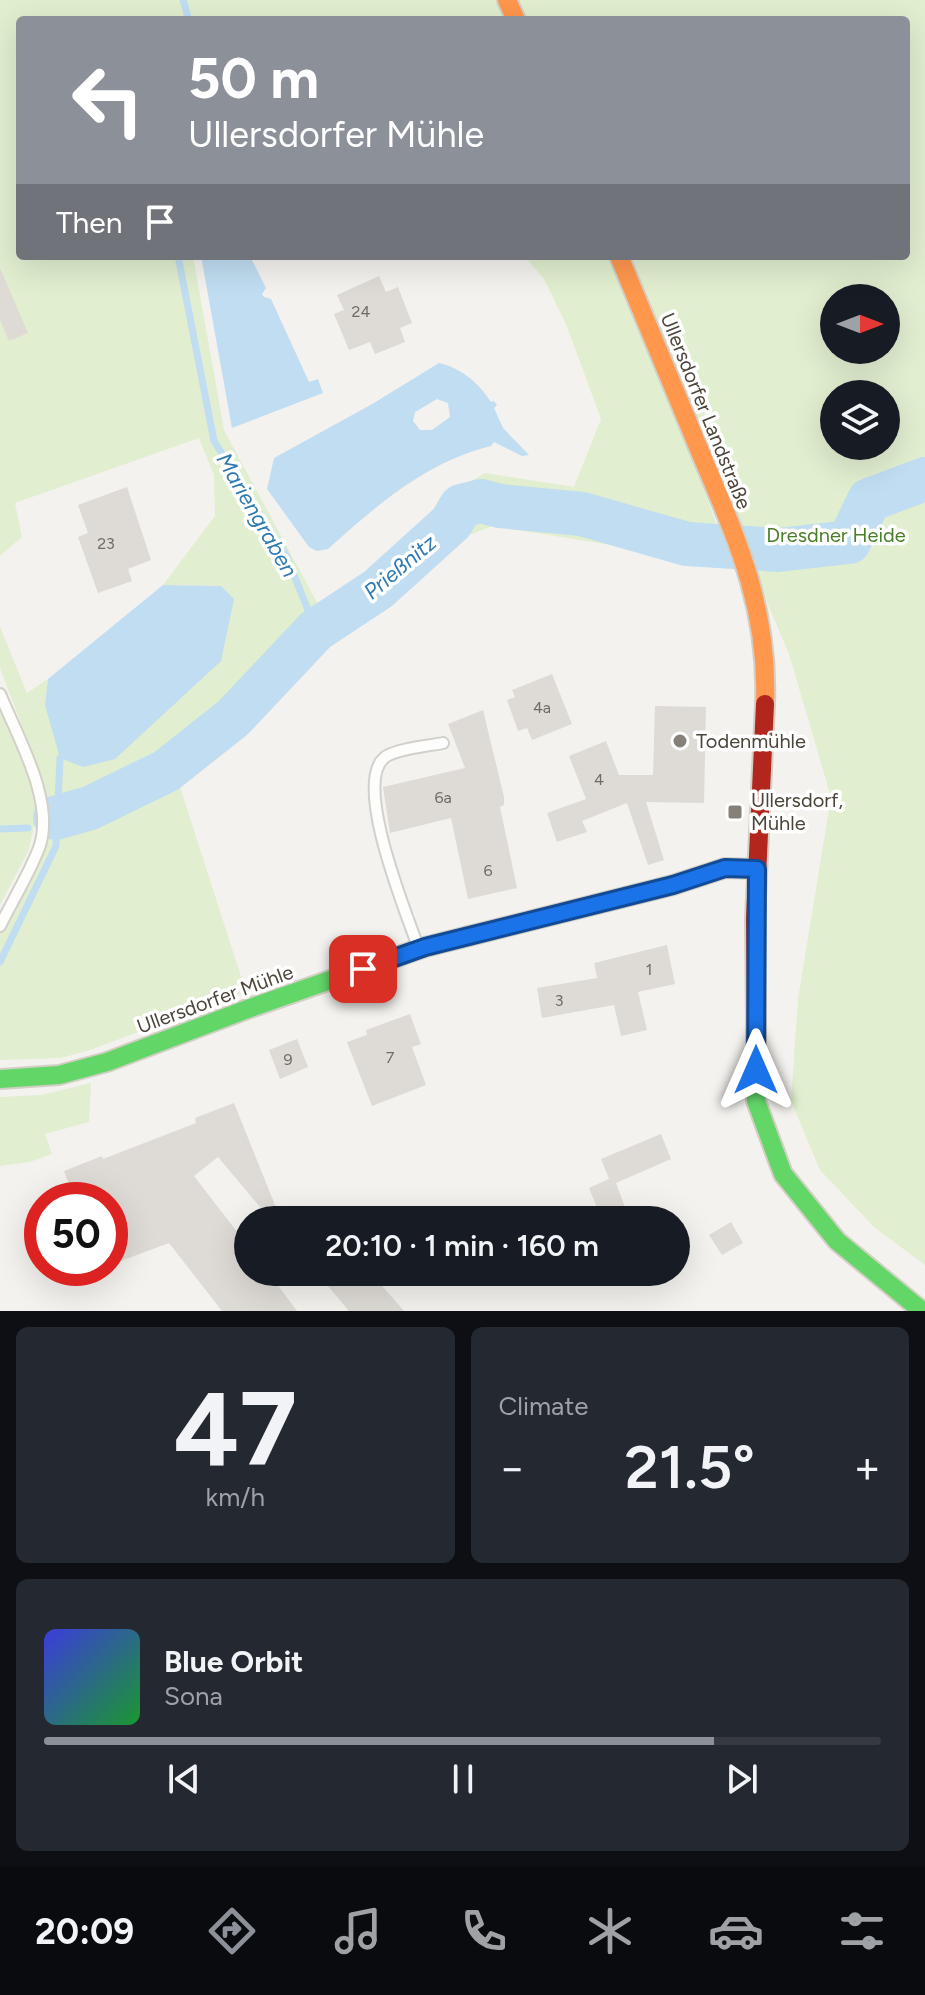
<!DOCTYPE html>
<html lang="en">
<head>
<meta charset="utf-8">
<style>
  body { margin:0; font-family:Figtree,sans-serif; background:#242831; color:#f1f3f6; height:100vh; display:flex; flex-direction:column; font-size:30px; white-space:nowrap }
  * { box-sizing:border-box; margin:0 }
  p { font-size:26px; color:#9ea1a6 }
  .icon { flex:none; width:44px; height:44px; fill:none; stroke:currentColor; stroke-width:2; stroke-linecap:round; stroke-linejoin:round }
  .map { position:relative; height:1311px; overflow:hidden }
  .drawer { display:flex; flex-direction:column; gap:16px; padding:16px; background:#0d0f14; flex:1 }
  .drawer>* { flex:none }
  .hud { position:absolute; left:16px; top:16px; width:894px; height:244px; border-radius:8px; box-shadow:0 8px 32px #0002; background:#8c9099; color:#fff; overflow:hidden }
  .needle { width:52px; rotate:90deg }
  .buttons { position:absolute; left:820px; top:284px; display:grid; gap:16px }
  .buttons a { display:grid; place-items:center; width:80px; height:80px; border-radius:50%; background:#171b24; box-shadow:0 8px 32px #0002; font-size:40px }
  .speed { position:absolute; left:24px; top:1182px; display:flex; gap:16px; font-size:40px; font-weight:700; text-align:center }
  .speed>* { display:grid; place-content:center; width:104px; height:104px; border-radius:50%; background:#171b24; box-shadow:0 8px 32px #0002; line-height:1 }
  .speed .limit { border:12px solid #d22; background:#fff; color:#111 }
  .pin { position:absolute; display:grid; place-items:center; width:68px; height:68px; color:#fff; margin:-34px; border-radius:16px; box-shadow:0 4px 12px #0006 }
  .me { position:absolute; width:88px; margin:-44px; rotate:0deg; stroke-linejoin:round; filter:drop-shadow(0 0 6px #0008) }
  .turn { display:flex; align-items:center; gap:28px; height:168px; padding:0 40px; font-size:36px }
  .turn .icon { width:104px; height:104px; stroke-width:2.5 }
  .turn b { display:block; font-size:56px; line-height:68px }
  .then { display:flex; align-items:center; height:76px; padding:0 40px; background:#0003; gap:16px; font-size:30px }
  .big { font-size:60px; font-weight:600; line-height:1.1 }
  .drawer .widget { flex:1; display:flex; flex-direction:column; justify-content:center; gap:12px; min-width:0; padding:0 28px; border-radius:12px; background:#242831 }
  .drawer .dial { align-items:center; gap:0 }
  .dial b { font-size:104px; line-height:1 }
  .song { display:flex; align-items:center; gap:24px }
  .cover { width:96px; height:96px; border-radius:12px; background:linear-gradient(135deg,hsl(240 70% 55%),hsl(130 70% 35%)) }
  .played { height:8px; border-radius:4px; background:linear-gradient(90deg,#8c9099 80%,#363941 80%) }
  .keys { display:flex; justify-content:space-around; direction:ltr }
  .heat { display:flex; justify-content:space-between; align-items:center; font-size:44px; direction:ltr }
  .drawer .tiles { flex:1; display:grid; gap:16px; grid-template-columns:1fr 1fr }
  .widget:last-child { grid-column:span 2 }
  .trip { position:absolute; left:234px; top:1206px; width:456px; height:80px; border-radius:40px; background:#171b24; box-shadow:0 8px 32px #0002; font-weight:600; line-height:80px; text-align:center }
  .tabs { display:flex; height:128px; justify-content:space-around; align-items:center; background:#090b0e; color:#9ea1a6 }
  .tabs .icon { width:56px; height:56px }
  .tabs .on { color:#8c9099 }
  .tabs b { font-size:36px; color:#f1f3f6 }
  .map>svg:first-child { display:block }
  .green { fill:#e1eecf; fill-rule:evenodd }
  .water { fill:#c0ddf1; fill-rule:evenodd }
  .lines { fill:none; stroke-linecap:round; stroke-linejoin:round }
  .stream { stroke:#c0ddf1; stroke-width:7 }
  .river { stroke:#c0ddf1; stroke-width:44 }
  .building { fill:#dedbd6 }
  .lane-casing { stroke:#d2d0cb; stroke-width:14 }
  .fast-casing { stroke:#d3cfc5; stroke-width:22 }
  .slow-casing { stroke:#d3cfc5; stroke-width:22 }
  .jam-casing { stroke:#d3cfc5; stroke-width:22 }
  .lane { stroke:#fdfdfc; stroke-width:10 }
  .fast { stroke:#63d668; stroke-width:18 }
  .slow { stroke:#ff974d; stroke-width:18 }
  .jam { stroke:#b3261e; stroke-width:18 }
  .route-casing { stroke:#114b97; stroke-width:20 }
  .route { stroke:#1a73e8; stroke-width:14 }
  .poi-dot { fill:#868178; stroke:#fff; stroke-width:3 }
  .labels { text-anchor:middle; dominant-baseline:central; stroke-width:7; stroke-linejoin:round; paint-order:stroke }
  .number-label { font-size:16px; fill:#706a61 }
  .street-label { font-size:20px; fill:#4b4439; stroke:#fff }
  .park-label { font-size:20px; fill:#4a7f2a; stroke:#fff }
  .poi-label { font-size:20px; fill:#4b4439; stroke:#fff; text-anchor:start }
  .water-label { font-size:22px; font-style:italic; fill:#2e7ab2; stroke:#fff }
</style>
</head>
<body>
<div class="map">
<svg width="925" height="1311" viewBox="0 0 925 1311">
  <rect width="100%" height="100%" fill="#f4f2ee"/>
  <g class="green">
    <path d="M0,0H925V1265L875,1228L820,1170L791,1101L798,999L831,797L789,654L642,308L722,541L719,558L673,555L493,526L454,541L439,500L485,473L574,487L601,419L566,324L544,279L524,256H906V20H20V256H193L224,430L326,619C272,663 223,713 171,759L246,992L90,1050L61,1058L0,1060V930L47,819L43,781L0,668V627L27,693L48,679L45,705L221,586L163,585L215,516L214,475L199,438L15,503L22,537L0,556ZM834,298H886V350H834ZM834,394H886V446H834Z"/>
    <polygon points="0,704 36,791 36,819 28,852 0,905"/>
    <polygon points="91,1083 89,1122 45,1134 52,1154 30,1162 0,1166 0,1097 41,1095"/>
  </g>
  <g class="water">
    <polygon points="201,256 250,256 266,288 262,294 264,297 271,299 309,382 318,379 323,393 232,428"/>
    <path d="M439,363C461,368 479,383 491,402L494,401L497,405L494,408L503,428L529,455L522,456L494,442L491,446C426,462 377,505 328,549L317,551L309,547L267,489L274,458L374,403ZM437,399L448,403L450,417L432,430H420L413,421L415,412Z"/>
    <polygon points="163,585 221,586 234,599 221,661 115,759 83,767 60,758 45,705 48,679"/>
  </g>
  <g class="lines">
    <g class="stream">
      <polyline points="183,0 189,20"/>
      <polyline points="178,256 214,441 286,555 316,630"/>
      <polyline points="0,829 28,828"/>
      <polyline points="0,962 56,846 60,758"/>
    </g>
    <polyline class="river" points="55,818 90,808 166,771 233,718 316,630 378,589 451,523 461,506 481,501 500,506 582,514 687,544 778,550 849,542 869,500 925,479"/>
  </g>
  <g class="building">
    <polygon points="0,268 28,333 9,341 0,320"/>
    <polygon points="379,276 386,292 398,287 412,323 400,328 405,342 375,354 370,342 349,350 334,314 344,310 337,295"/>
    <polygon points="127,487 151,560 128,569 132,581 98,593 78,537 88,533 78,505"/>
    <polygon points="552,674 572,724 532,740 527,728 518,731 507,700 515,697 512,690"/>
    <polygon points="655,706 706,707 704,803 646,802 664,860 648,865 627,803 582,821 587,832 557,842 547,813 586,799 569,756 606,741 619,775 653,775"/>
    <polygon points="483,710 504,797 504,805 500,807 517,888 468,899 451,818 390,833 383,787 465,768 448,724"/>
    <polygon points="667,945 675,984 638,992 647,1030 621,1036 614,1005 542,1018 537,988 597,978 594,963"/>
    <polygon points="410,1014 421,1044 412,1047 426,1085 372,1106 347,1042 367,1035 366,1030"/>
    <polygon points="297,1039 308,1067 280,1079 269,1050"/>
    <polygon points="234,1103 281,1220 271,1220 218,1157 194,1176 248,1246 248,1272 268,1272 297,1311 222,1311 169,1243 110,1265 110,1200 75,1200 64,1171 102,1156 103,1159 196,1123 195,1118"/>
    <polygon points="661,1134 671,1159 616,1183 626,1210 602,1220 589,1188 609,1179 601,1159"/>
    <polygon points="731,1222 743,1243 722,1255 709,1235"/>
    <polygon points="316,1272 370,1272 404,1311 349,1311"/>
  </g>
  <g class="lines">
    <defs>
      <g id="lane">
        <path d="M0,694C17,736 56,802 39,848C29,874 13,900 0,926"/>
        <path d="M418,947C407,914 353,785 384,758C394,749 428,746 443,743"/>
      </g>
      <g id="fast">
        <polyline points="756,1024 756,1101 783,1174 837,1241 922,1311"/>
        <polyline points="0,1079 59,1075 107,1062 253,1007 425,947 469,936"/>
      </g>
      <g id="slow">
        <polyline points="507,0 516,20"/>
        <path d="M619,256C645,318 670,380 696,442C733,531 769,603 765,704"/>
        <polyline points="469,936 673,885 725,868 757,869"/>
      </g>
      <polyline id="jam" points="756,1024 755,919 765,704"/>
    </defs>
    <use href="#lane" class="lane-casing"/>
    <use href="#fast" class="fast-casing"/>
    <use href="#slow" class="slow-casing"/>
    <use href="#jam" class="jam-casing"/>
    <use href="#lane" class="lane"/>
    <use href="#fast" class="fast"/>
    <use href="#slow" class="slow"/>
    <use href="#jam" class="jam"/>
  </g>
  <g class="lines">
    <defs>
      <polyline id="route" points="363,969 425,947 673,885 725,868 757,869 756,1070"/>
    </defs>
    <use href="#route" class="route-casing"/>
    <use href="#route" class="route"/>
  </g>
  <g class="poi-dot">
    <circle cx="680" cy="741" r="8"/>
    <rect x="727" y="804" width="16" height="16" rx="4"/>
  </g>
  <g class="labels">
    <g class="number-label">
      <text x="361" y="311">24</text>
      <text x="106" y="543">23</text>
      <text x="542" y="707">4a</text>
      <text x="599" y="779">4</text>
      <text x="443" y="797">6a</text>
      <text x="488" y="870">6</text>
      <text x="649" y="969">1</text>
      <text x="559" y="1000">3</text>
      <text x="390" y="1057">7</text>
      <text x="288" y="1059">9</text>
    </g>
    <g class="street-label">
      <text transform="translate(706 411) rotate(68)">Ullersdorfer Landstraße</text>
      <text transform="translate(215 999) rotate(-20)">Ullersdorfer Mühle</text>
    </g>
    <g class="park-label">
      <text x="836" y="535">Dresdner Heide</text>
    </g>
    <g class="poi-label">
      <text x="696" y="741">Todenmühle</text>
      <text x="751" y="800">Ullersdorf,<tspan x="751" dy="23">Mühle</tspan></text>
    </g>
    <g class="water-label">
      <text transform="translate(257 515) rotate(60)">Mariengraben</text>
      <text transform="translate(400 567) rotate(-40)">Prießnitz</text>
    </g>
  </g>
</svg>
<div class="buttons">
<a><svg class="needle" viewBox="-14 -14 28 28"><path d="M0-13l5 13h-10z" fill="#e53935"/><path d="M0 13l5-13h-10z" fill="#9ea1a6"/></svg></a>
<a><svg class="icon" aria-label="layers" viewBox="0 0 24 24"><path d="M12 4l9 5-9 5-9-5zM3 14l9 5 9-5"/></svg></a>
</div>
<div class="speed"><div class="limit">50</div></div>
<div class="pin" style="left:363px;top:969px;background:#d93025"><svg class="icon" aria-label="arrive" viewBox="0 0 24 24"><path d="M6 21V4h12l-3 4 3 4H6"/></svg></div>
<svg class="me" style="left:756px;top:1070px" viewBox="-20 -20 40 40"><path d="M0-17L14 15 0 8-14 15z" fill="#1a73e8" stroke="#fff" stroke-width="4"/></svg>
<div class="trip">20:10 · 1 min · 160 m</div>
<div class="hud">
<div class="turn"><svg class="icon" aria-label="left" viewBox="0 0 24 24"><path d="M17 20v-9H6M10 6l-5 5 5 5"/></svg><div><b>50 m</b>Ullersdorfer Mühle</div></div>
<div class="then">Then<svg class="icon" aria-label="arrive" viewBox="0 0 24 24"><path d="M6 21V4h12l-3 4 3 4H6"/></svg></div>
</div>
</div>
<section class="drawer">
<div class="tiles">
<div class="widget dial"><b>47</b><p>km/h</p></div>
<div class="widget"><p>Climate</p>
<div class="heat"><a>−</a><b class="big">21.5°</b><a>+</a></div>
</div>
<div class="widget">
<div class="song"><i class="cover"></i><div><b>Blue Orbit</b><p>Sona</p></div></div>
<div class="played"></div>
<div class="keys"><svg class="icon" aria-label="previous" viewBox="0 0 24 24"><path d="M18 5L8 12l10 7zM5 5v14"/></svg><svg class="icon" aria-label="pause" viewBox="0 0 24 24"><path d="M8 5v14M16 5v14"/></svg><svg class="icon" aria-label="next" viewBox="0 0 24 24"><path d="M6 5l10 7-10 7zM19 5v14"/></svg></div>
</div>
</div>
</section>
<nav class="tabs">
<b>20:09</b>
<svg class="icon on" aria-label="directions" viewBox="0 0 24 24"><path d="M12 3l9 9-9 9-9-9zM9 14v-3h6M13 9l2 2-2 2"/></svg>
<svg class="icon" aria-label="music" viewBox="0 0 24 24"><path d="M9 18V5l10-2v13"/><circle cx="6" cy="18" r="3"/><circle cx="16" cy="16" r="3"/></svg>
<svg class="icon" aria-label="phone" viewBox="0 0 24 24"><path d="M5 4h4l2 5-3 2q2 4 5 5l2-3 5 2v4C11 20 4 13 5 4z"/></svg>
<svg class="icon" aria-label="climate" viewBox="0 0 24 24"><path d="M12 3v18M4 7l16 10M4 17L20 7"/></svg>
<svg class="icon" aria-label="car" viewBox="0 0 24 24"><path d="M5 17H2v-5l4-1 3-4h7l3 4 3 1v5h-3M9 17h6M6 11h13"/><circle cx="7" cy="17" r="2"/><circle cx="17" cy="17" r="2"/></svg>
<svg class="icon" aria-label="filters" viewBox="0 0 24 24"><path d="M4 7h16M4 17h16"/><circle cx="9" cy="7" r="2"/><circle cx="15" cy="17" r="2"/></svg>
</nav>
</body>
</html>
